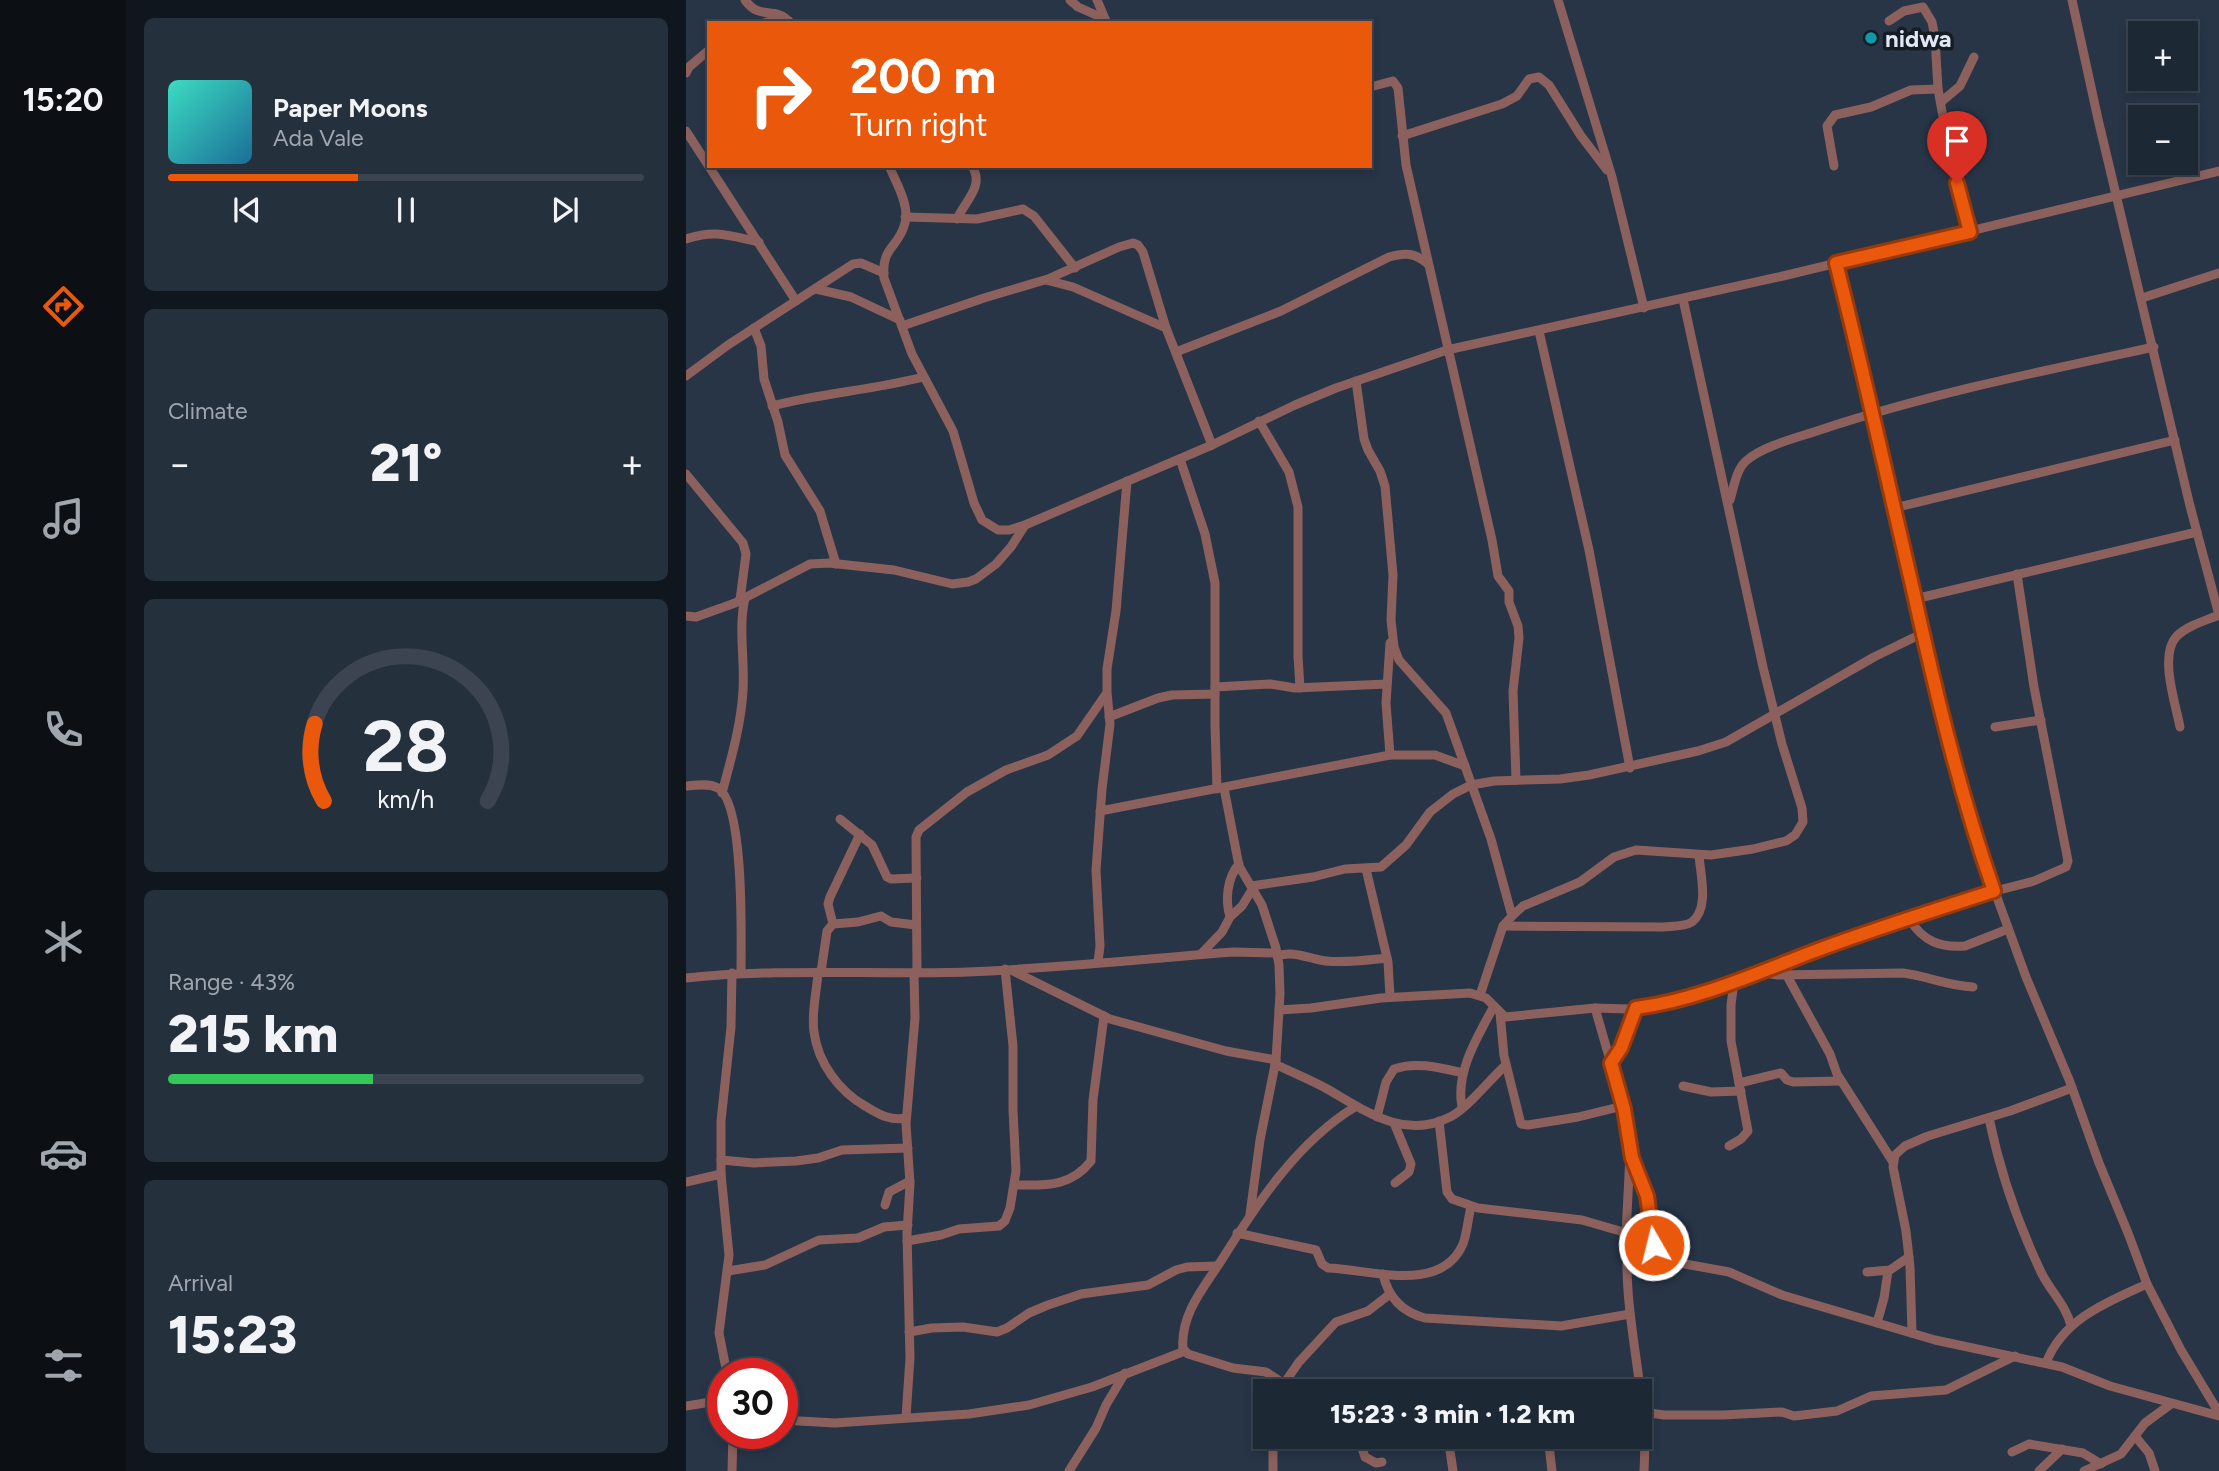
<!DOCTYPE html>
<html lang="en">
<head>
<meta charset="utf-8">
<style>
  body { margin:0; font-family:Figtree,sans-serif; background:#25303d; color:#f1f3f6; height:100vh; display:flex; flex-direction:column; font-size:26px; white-space:nowrap }
  * { box-sizing:border-box; margin:0 }
  p { font-size:23px; color:#a0a6ad }
  .icon { flex:none; width:38px; height:38px; fill:none; stroke:currentColor; stroke-width:2; stroke-linecap:round; stroke-linejoin:round }
  .map { position:relative; flex:1; overflow:hidden }
  .side { display:flex; flex-direction:column; gap:18px; padding:18px; background:#10161d; width:560px }
  .side>* { flex:none }
  .top-card { position:absolute; left:21px; top:21px; width:665px; height:147px; border-radius:0px; box-shadow:0 4px 10px #0003,0 0 0 2px #3b4450; background:#ea580c; color:#fff; overflow:hidden }
  .fabs { position:absolute; left:1442px; top:21px; display:grid; gap:14px }
  .fabs a { display:grid; place-items:center; width:70px; height:70px; border-radius:0px; background:#1d2835; box-shadow:0 4px 10px #0003,0 0 0 2px #3b4450; font-size:35px }
  .speed { position:absolute; left:21px; top:1358px; display:flex; gap:14px; font-size:35px; font-weight:700; text-align:center }
  .speed>* { display:grid; place-content:center; width:91px; height:91px; border-radius:50%; background:#1d2835; box-shadow:0 4px 10px #0003,0 0 0 2px #3b4450; line-height:1 }
  .speed .limit { border:10px solid #d22; background:#fff; color:#111 }
  .pin { position:absolute; display:grid; place-items:center; width:60px; height:60px; color:#fff; margin:-72px -30px; border-radius:50% 50% 50% 0; rotate:-45deg; box-shadow:0 0 7px #0007 }
  .pin .icon { rotate:45deg }
  .me { position:absolute; width:77px; margin:-38px; rotate:352deg; stroke-linejoin:round; filter:drop-shadow(0 0 5px #0008) }
  .turn { display:flex; align-items:center; gap:24px; height:147px; padding:0 28px; font-size:32px }
  .turn .icon { width:91px; height:91px; stroke-width:2.5 }
  .turn b { display:block; font-size:49px; line-height:60px }
  .big { font-size:52px; font-weight:800; line-height:1.1 }
  .side .widget { flex:1; display:flex; flex-direction:column; justify-content:center; gap:10px; min-width:0; padding:0 24px; border-radius:10px; background:#25303d }
  .side .dial { align-items:center; gap:0 }
  .dial svg { height:182px; overflow:visible; fill:none; stroke:#3b4450; stroke-width:7; stroke-linecap:round; text-anchor:middle }
  .dial text { fill:#f1f3f6; stroke:none }
  .song { display:flex; align-items:center; gap:21px }
  .cover { width:84px; height:84px; border-radius:10px; background:linear-gradient(135deg,hsl(170 70% 55%),hsl(200 70% 35%)) }
  .played { height:7px; border-radius:4px; background:linear-gradient(90deg,#ea580c 40%,#3b4450 40%) }
  .keys { display:flex; justify-content:space-around; direction:ltr }
  .heat { display:flex; justify-content:space-between; align-items:center; font-size:38px; direction:ltr }
  .charge { height:10px; border-radius:5px; background:linear-gradient(90deg,#34c759 43%,#3b4450 0) }
  .trip { position:absolute; left:567px; top:1379px; width:399px; height:70px; border-radius:0px; background:#1d2835; box-shadow:0 4px 10px #0003,0 0 0 2px #3b4450; font-weight:800; line-height:70px; text-align:center }
  main { display:flex; flex:1; min-height:0 }
  .tabs { display:flex; flex-direction:column; width:126px; justify-content:space-around; align-items:center; background:#0c1015; color:#a0a6ad }
  .tabs .icon { width:49px; height:49px }
  .tabs .selected { color:#ea580c }
  .tabs b { font-size:32px; color:#f1f3f6 }
  .map>svg:first-child { display:block }
  .lines { fill:none; stroke-linecap:round; stroke-linejoin:round }
  .minor { stroke:#8c615d; stroke-width:9 }
  .route-casing { stroke:#983908; stroke-width:18 }
  .route { stroke:#ea580c; stroke-width:12 }
  .culture-dot { fill:#0f9aa8; stroke:#161c24; stroke-width:2.5 }
  .labels { text-anchor:middle; dominant-baseline:central; stroke-width:7; stroke-linejoin:round; paint-order:stroke }
  .poi-label { font-size:24px; font-weight:bold; fill:#dfe8f4; stroke:#161c24; text-anchor:start }
</style>
</head>
<body>
<main>
<nav class="tabs">
<b>15:20</b>
<svg class="icon selected" aria-label="directions" viewBox="0 0 24 24"><path d="M12 3l9 9-9 9-9-9zM9 14v-3h6M13 9l2 2-2 2"/></svg>
<svg class="icon" aria-label="music" viewBox="0 0 24 24"><path d="M9 18V5l10-2v13"/><circle cx="6" cy="18" r="3"/><circle cx="16" cy="16" r="3"/></svg>
<svg class="icon" aria-label="phone" viewBox="0 0 24 24"><path d="M5 4h4l2 5-3 2q2 4 5 5l2-3 5 2v4C11 20 4 13 5 4z"/></svg>
<svg class="icon" aria-label="climate" viewBox="0 0 24 24"><path d="M12 3v18M4 7l16 10M4 17L20 7"/></svg>
<svg class="icon" aria-label="car" viewBox="0 0 24 24"><path d="M5 17H2v-5l4-1 3-4h7l3 4 3 1v5h-3M9 17h6M6 11h13"/><circle cx="7" cy="17" r="2"/><circle cx="17" cy="17" r="2"/></svg>
<svg class="icon" aria-label="filters" viewBox="0 0 24 24"><path d="M4 7h16M4 17h16"/><circle cx="9" cy="7" r="2"/><circle cx="15" cy="17" r="2"/></svg>
</nav>
<section class="side">
<div class="widget">
<div class="song"><i class="cover"></i><div><b>Paper Moons</b><p>Ada Vale</p></div></div>
<div class="played"></div>
<div class="keys"><svg class="icon" aria-label="previous" viewBox="0 0 24 24"><path d="M18 5L8 12l10 7zM5 5v14"/></svg><svg class="icon" aria-label="pause" viewBox="0 0 24 24"><path d="M8 5v14M16 5v14"/></svg><svg class="icon" aria-label="next" viewBox="0 0 24 24"><path d="M6 5l10 7-10 7zM19 5v14"/></svg></div>
</div>
<div class="widget"><p>Climate</p>
<div class="heat"><a>−</a><b class="big">21°</b><a>+</a></div>
</div>
<div class="widget dial"><svg viewBox="0 0 100 80">
<path d="M14 69A42 42 0 1 1 86 69"/>
<path d="M14 69A42 42 0 0 1 10 35" stroke="#ea580c"/>
<text x="50" y="56" font-size="32" font-weight="700">28</text>
<text x="50" y="72" font-size="11">km/h</text>
</svg></div>
<div class="widget"><p>Range · 43%</p><b class="big">215 km</b><div class="charge"></div></div>
<div class="widget"><p>Arrival</p><b class="big">15:23</b></div>
</section>
<div class="map">
<svg width="1533" height="1471" viewBox="0 0 1533 1471">
  <rect width="100%" height="100%" fill="#273547"/>
  <g class="lines">
    <g class="minor">
      <path d="M59,0C75,22 87,4 105,23"/>
      <polyline points="384,0 392,7 419,19"/>
      <polyline points="411,0 420,21"/>
      <polyline points="872,0 926,177 958,308"/>
      <polyline points="1386,0 1412,119 1504,506 1533,615"/>
      <polyline points="1203,21 1218,11 1237,7 1246,22 1249,38 1252,89 1259,128 1284,232"/>
      <polyline points="78,23 97,17"/>
      <polyline points="0,73 3,67 23,50"/>
      <polyline points="684,87 707,81 712,88 720,165 806,540 812,576 823,591 823,602 832,626 833,638 827,691 830,780"/>
      <polyline points="1255,102 1274,86 1288,57"/>
      <polyline points="0,131 110,301"/>
      <polyline points="716,136 816,104 831,96 843,79 853,77 863,85 895,136 921,170"/>
      <path d="M203,166C210,182 224,206 219,223C213,248 195,246 198,278L226,354L267,431L288,503L296,520L312,530H323L339,525L526,445L609,405L650,388L761,350L1097,276L1533,171"/>
      <polyline points="1148,166 1141,126 1149,115 1185,107 1225,90 1252,89"/>
      <polyline points="219,217 291,219 337,209 348,216 389,268"/>
      <path d="M271,219C279,201 299,186 286,166"/>
      <path d="M0,239C29,229 44,236 73,242"/>
      <polyline points="1150,263 1187,412 1235,634 1261,738 1297,859 1340,977 1384,1082 1413,1163 1442,1233 1461,1284 1495,1350 1533,1413"/>
      <polyline points="360,280 387,287 480,328"/>
      <polyline points="130,289 165,297 214,320"/>
      <polyline points="1456,298 1533,273"/>
      <polyline points="216,326 298,298 362,279 433,247 447,243 452,245 457,252 480,328 526,445"/>
      <polyline points="68,328 75,346 78,379 92,422 99,455 134,511 150,564"/>
      <polyline points="853,331 903,550 944,768"/>
      <path d="M490,352L595,311L703,257C720,252 729,253 742,264"/>
      <polyline points="0,376 42,345 167,264 175,263 198,273"/>
      <polyline points="670,381 678,439 682,450 694,471 699,486 707,575 705,620 708,647 713,660 760,713 805,839 826,916"/>
      <path d="M86,406C136,393 187,390 237,377"/>
      <polyline points="573,421 603,472 612,507 612,656 614,688"/>
      <polyline points="494,459 519,534 529,583 529,726 531,789"/>
      <polyline points="0,474 57,543 60,554 54,600"/>
      <path d="M1044,500C1048,487 1050,470 1060,461C1076,446 1113,437 1134,430C1243,394 1356,371 1468,347"/>
      <polyline points="1208,508 1489,440"/>
      <polyline points="1229,599 1511,532"/>
      <polyline points="0,616 10,617 49,603 124,564 143,563 208,570 266,584 282,582 290,579 310,564 325,547 339,525"/>
      <polyline points="529,687 584,684 609,688 701,684"/>
      <polyline points="423,717 472,698 486,695 529,694"/>
      <polyline points="1309,727 1355,720"/>
      <path d="M1494,727C1490,705 1473,656 1490,637C1500,626 1519,621 1533,615"/>
      <polyline points="704,755 700,703 704,643"/>
      <path d="M0,786C10,785 23,783 32,788C59,804 55,940 55,972"/>
      <polyline points="538,788 553,866 576,905 590,948 593,965 594,994 590,1060 574,1140 564,1214"/>
      <path d="M36,793C45,759 55,725 57,691C59,660 52,628 59,598"/>
      <polyline points="414,811 704,755 749,755 779,766"/>
      <polyline points="154,819 186,845 201,877 205,879 231,878"/>
      <polyline points="680,869 702,962 704,997"/>
      <polyline points="565,886 627,877 659,869 695,867 720,845 744,812 767,794 785,785 808,781 874,779 903,775 1012,751 1040,742 1188,657 1235,634"/>
      <path d="M544,917C539,900 541,878 553,864"/>
      <path d="M1224,920C1237,941 1254,948 1279,946L1322,929"/>
      <polyline points="147,924 142,904 144,897 174,834"/>
      <path d="M817,926L977,927C986,926 998,927 1006,922C1024,908 1014,873 1013,855"/>
      <polyline points="515,954 536,932 544,917 556,906 567,888"/>
      <path d="M591,956C609,950 622,959 640,961C660,963 681,960 701,958"/>
      <polyline points="412,962 414,946 410,870 416,789 424,724 421,692 421,669 430,611 441,481"/>
      <polyline points="325,970 424,1019 540,1051 590,1060"/>
      <path d="M132,972C131,991 125,1013 128,1032C132,1063 153,1091 179,1106C193,1114 203,1121 220,1118"/>
      <polyline points="135,972 141,931 147,924 172,922 195,916 205,922 230,925"/>
      <polyline points="231,973 230,837 233,830 281,792 320,770 362,755 391,736 420,694"/>
      <path d="M1078,973L1092,975L1217,973C1241,976 1262,986 1287,987"/>
      <polyline points="1100,974 1144,1054 1151,1074 1207,1162"/>
      <path d="M0,978C94,968 188,975 282,972C370,968 459,959 547,952L591,953"/>
      <polyline points="794,995 817,926 826,916 837,906 894,882 928,857 950,850 1025,855 1067,849 1100,841 1109,835 1117,822 1116,808 1096,744 1077,667 997,299"/>
      <polyline points="909,1008 938,1109 945,1158 961,1196 968,1245"/>
      <polyline points="593,1010 625,1008 695,998 784,993 800,998 819,1017 909,1008 942,1009 971,1005 1013,994 1178,934 1309,891 1348,881 1380,867 1382,861 1348,687 1331,574"/>
      <polyline points="814,1013 818,1056 835,1124 842,1125 892,1117 937,1106"/>
      <polyline points="925,1063 935,1048 950,1008"/>
      <path d="M589,1064C607,1073 626,1080 643,1090C681,1112 719,1140 764,1117C782,1108 804,1079 820,1065"/>
      <polyline points="1053,1083 1095,1073 1101,1080 1107,1082 1155,1081"/>
      <polyline points="997,1086 1025,1092 1055,1091"/>
      <path d="M776,1107C769,1072 792,1036 808,1006"/>
      <path d="M691,1117L700,1082L708,1069C730,1061 755,1068 777,1073"/>
      <path d="M1303,1118C1314,1172 1332,1224 1356,1274C1365,1292 1380,1305 1385,1326"/>
      <polyline points="753,1121 761,1192 766,1199 792,1208 896,1220 934,1231 968,1245 999,1264 1043,1272 1096,1295 1249,1340 1376,1367 1424,1386 1533,1416"/>
      <polyline points="708,1123 725,1164 723,1172 709,1183"/>
      <polyline points="1043,1146 1055,1139 1062,1131 1045,1041 1045,1005 1048,982"/>
      <polyline points="35,1160 68,1163 110,1161 132,1158 156,1150 222,1148"/>
      <polyline points="0,1182 35,1174"/>
      <path d="M329,1185C358,1185 384,1188 405,1161L407,1100L418,1016"/>
      <polyline points="199,1205 203,1192 224,1181"/>
      <path d="M551,1233L630,1250L636,1264L642,1268C683,1269 755,1295 777,1244C781,1233 782,1219 785,1207"/>
      <polyline points="940,1234 944,1155"/>
      <path d="M942,1235C935,1314 963,1391 958,1471"/>
      <polyline points="221,1241 255,1235 273,1229 313,1226 319,1221 324,1208 330,1171 327,1110 327,1046 319,969"/>
      <polyline points="42,1271 79,1265 133,1240 172,1238 198,1227 222,1225"/>
      <polyline points="1181,1272 1204,1270 1223,1257"/>
      <path d="M697,1274C702,1297 716,1312 739,1318L875,1326L944,1314"/>
      <polyline points="1191,1323 1198,1298 1202,1271"/>
      <polyline points="223,1332 246,1328 277,1327 311,1332 321,1328 343,1313 362,1305 395,1294 462,1285 490,1270 501,1267 531,1266"/>
      <polyline points="1226,1333 1224,1267 1220,1231 1207,1167 1209,1155 1219,1146 1242,1136 1324,1111 1386,1088"/>
      <path d="M1360,1363C1377,1319 1421,1302 1461,1284"/>
      <polyline points="41,1374 33,1333 43,1255 35,1174 35,1121 45,1027 46,973"/>
      <polyline points="597,1385 613,1362 650,1322 682,1311 704,1294"/>
      <path d="M609,1391L580,1372L547,1368L502,1354L497,1349C494,1315 518,1287 535,1261C570,1205 611,1142 669,1107"/>
      <polyline points="0,1406 37,1400"/>
      <polyline points="957,1412 978,1415 1037,1415 1096,1412 1108,1416 1151,1411 1185,1396 1260,1390 1329,1356"/>
      <polyline points="220,1417 224,1358 221,1233 224,1184 220,1124 229,1018 228,973"/>
      <polyline points="96,1420 149,1423 283,1414 343,1405 406,1387 499,1351"/>
      <polyline points="1449,1436 1463,1453 1469,1471"/>
      <polyline points="675,1437 676,1448 679,1457 690,1463 696,1462"/>
      <polyline points="762,1437 767,1471"/>
      <polyline points="862,1437 866,1471"/>
      <polyline points="1326,1452 1343,1444 1397,1453 1415,1464"/>
      <polyline points="46,1471 47,1433"/>
      <polyline points="383,1471 410,1428 420,1405 439,1373"/>
      <polyline points="587,1471 587,1437"/>
      <polyline points="1353,1471 1376,1449"/>
      <polyline points="1398,1471 1435,1454 1459,1423 1485,1404"/>
    </g>
  </g>
  <g class="lines">
    <defs>
      <path id="route" d="M968,1245L961,1196L946,1158L938,1109L925,1063L935,1048L950,1008C1012,1000 1071,973 1129,951C1188,929 1249,910 1308,891C1274,794 1250,694 1228,594C1202,483 1178,373 1150,263L1284,232L1271,183"/>
    </defs>
    <use href="#route" class="route-casing"/>
    <use href="#route" class="route"/>
  </g>
  <circle class="culture-dot" cx="1185" cy="38" r="7"/>
  <g class="labels">
    <g class="poi-label">
      <text x="1199" y="38">nidwa</text>
    </g>
  </g>
</svg>
<div class="fabs">
<a>+</a>
<a>−</a>
</div>
<div class="speed"><div class="limit">30</div></div>
<div class="pin" style="left:1271px;top:183px;background:#d93025"><svg class="icon" aria-label="arrive" viewBox="0 0 24 24"><path d="M6 21V4h12l-3 4 3 4H6"/></svg></div>
<svg class="me" style="left:968px;top:1245px" viewBox="-20 -20 40 40"><circle r="17" fill="#ea580c" stroke="#fff" stroke-width="3"/><path d="M0-11L8 9 0 5-8 9z" fill="#fff"/></svg>
<div class="trip">15:23 · 3 min · 1.2 km</div>
<div class="top-card">
<div class="turn"><svg class="icon" aria-label="right" viewBox="0 0 24 24"><path d="M7 20v-9h11M14 6l5 5-5 5"/></svg><div><b>200 m</b>Turn right</div></div>
</div>
</div>
</main>
</body>
</html>
